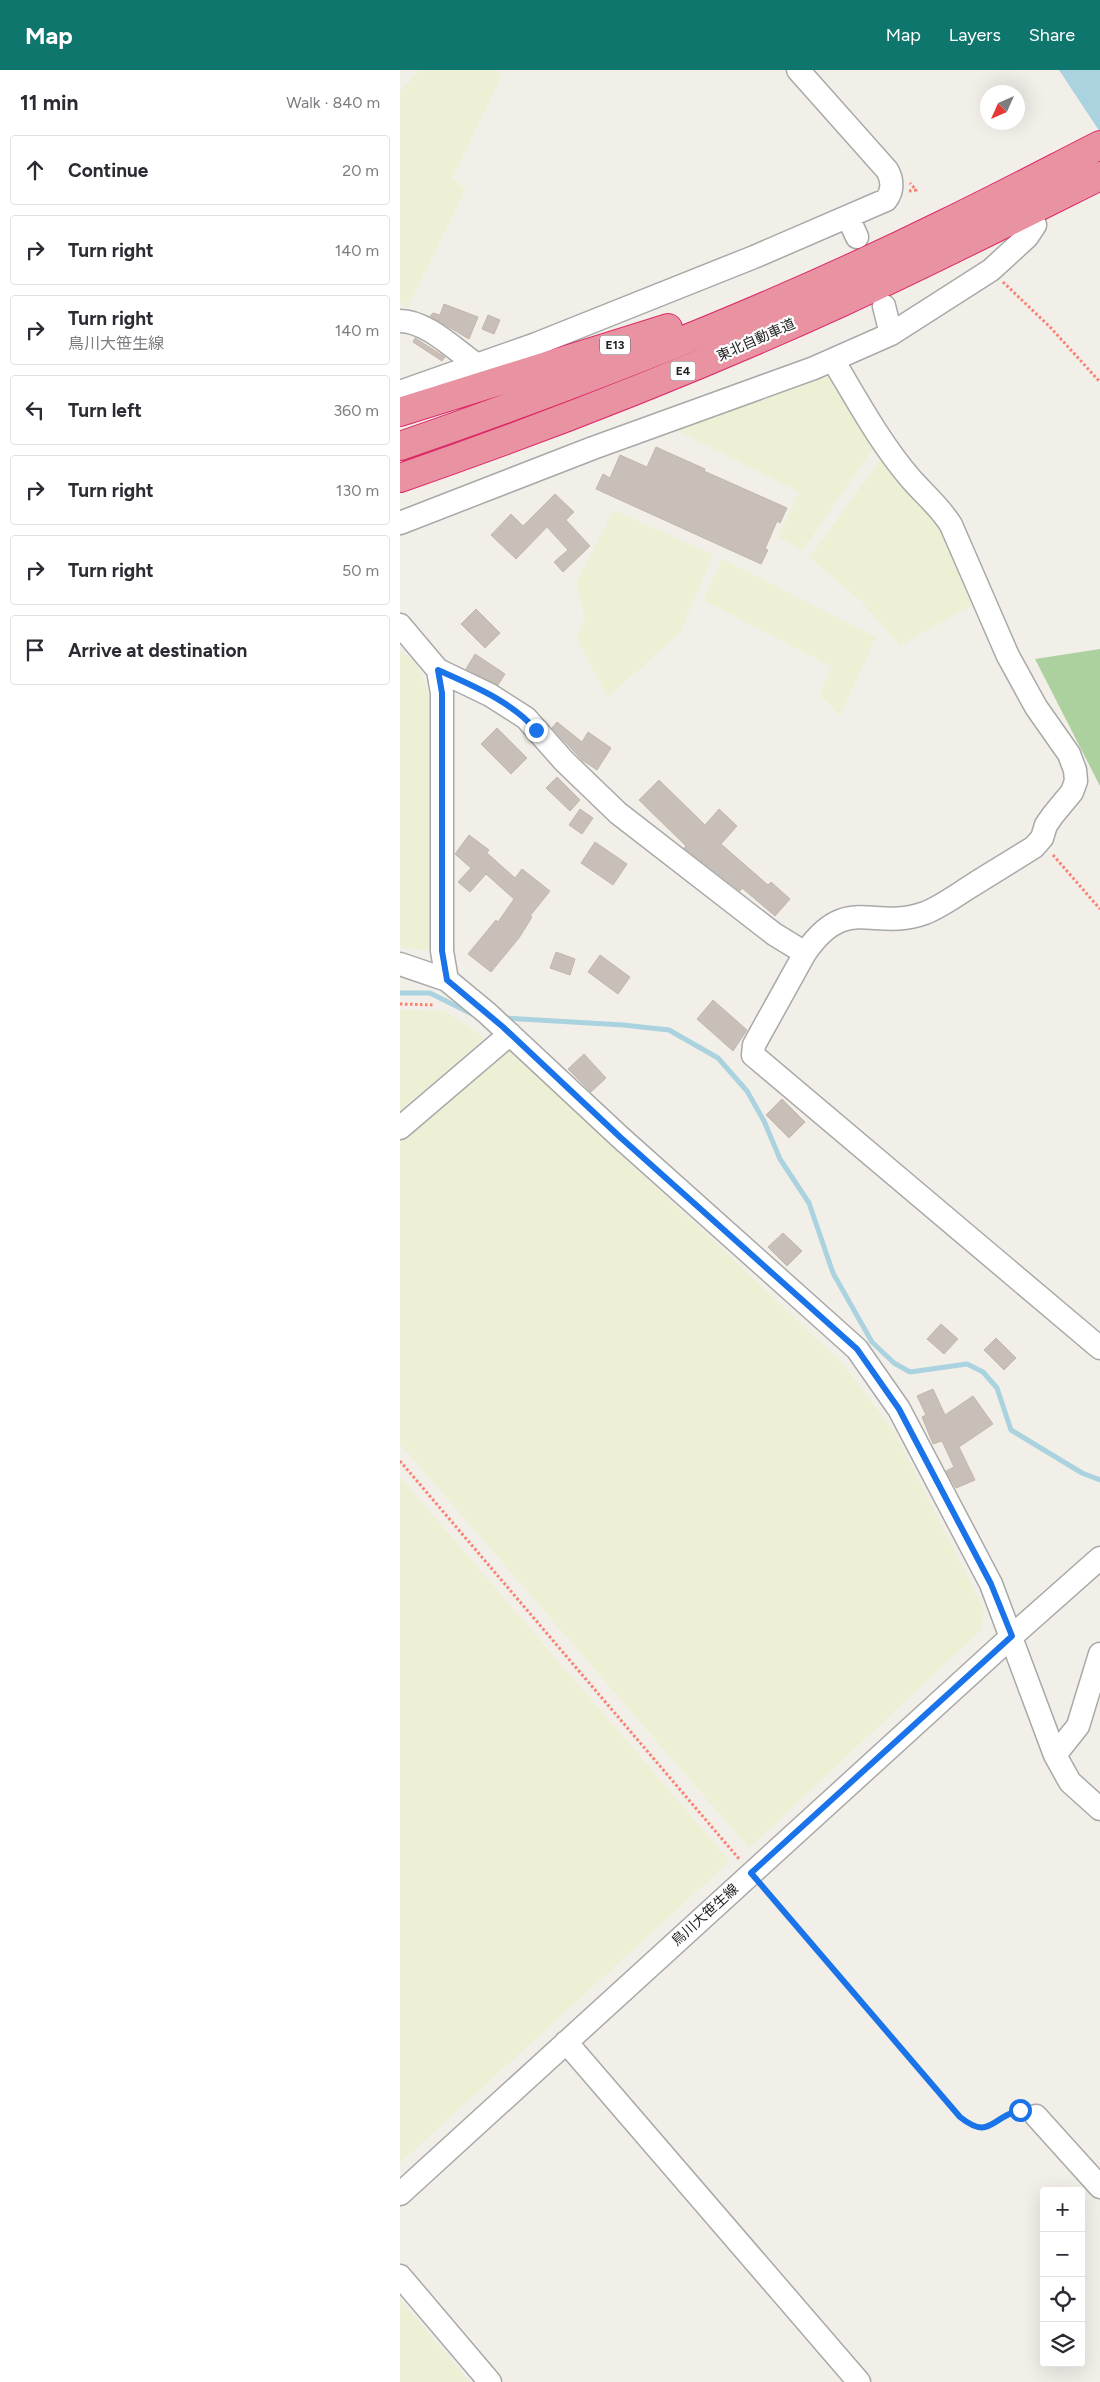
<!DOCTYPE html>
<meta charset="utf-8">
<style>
:root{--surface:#fff;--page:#f2f2f3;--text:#2b2b33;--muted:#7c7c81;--line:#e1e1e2;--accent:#0f766e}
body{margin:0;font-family:Figtree,"Noto Sans JP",sans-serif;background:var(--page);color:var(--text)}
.controls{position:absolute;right:15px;bottom:15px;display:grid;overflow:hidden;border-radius:5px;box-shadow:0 5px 20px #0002}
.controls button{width:45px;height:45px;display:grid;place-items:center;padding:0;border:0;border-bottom:1px solid var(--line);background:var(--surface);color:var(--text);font:25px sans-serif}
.compass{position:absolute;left:580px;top:15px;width:45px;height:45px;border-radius:50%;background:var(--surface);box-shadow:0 5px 20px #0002;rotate:225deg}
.stop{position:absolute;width:15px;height:15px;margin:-11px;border:4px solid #1a73e8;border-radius:50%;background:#fff}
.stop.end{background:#1a73e8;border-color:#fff;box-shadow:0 1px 5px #0008}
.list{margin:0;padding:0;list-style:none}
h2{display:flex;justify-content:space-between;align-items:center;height:65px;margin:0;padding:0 20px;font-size:21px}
h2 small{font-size:16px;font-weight:400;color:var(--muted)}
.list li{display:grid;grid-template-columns:32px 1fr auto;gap:15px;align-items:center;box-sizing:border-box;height:70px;margin:0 10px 10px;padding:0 10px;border:1px solid var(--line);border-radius:5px}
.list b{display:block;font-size:19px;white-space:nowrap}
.list p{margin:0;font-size:16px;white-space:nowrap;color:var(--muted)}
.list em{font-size:16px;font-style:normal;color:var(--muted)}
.icon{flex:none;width:28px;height:28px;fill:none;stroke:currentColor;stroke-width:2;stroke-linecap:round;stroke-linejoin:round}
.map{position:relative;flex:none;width:700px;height:2312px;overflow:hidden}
header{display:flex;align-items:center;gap:30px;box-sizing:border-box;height:70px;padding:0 25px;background:var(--accent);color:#fff}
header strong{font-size:24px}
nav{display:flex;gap:28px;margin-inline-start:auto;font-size:18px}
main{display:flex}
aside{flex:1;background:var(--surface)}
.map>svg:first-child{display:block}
.farmland{fill:#eef0d5}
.forest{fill:#add19e}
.water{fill:#aad3df}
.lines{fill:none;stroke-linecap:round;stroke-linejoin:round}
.stream{stroke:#aad3df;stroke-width:5}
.building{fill:#c7bfb8;stroke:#c4b6ab}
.minor-casing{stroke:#a9a9a9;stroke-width:25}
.highway-casing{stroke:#dc2a67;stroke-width:30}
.path{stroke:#fa8072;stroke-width:3;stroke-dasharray:2.5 2.5;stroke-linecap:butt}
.minor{stroke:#fff;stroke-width:22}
.highway{stroke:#e892a2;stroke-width:28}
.route{stroke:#1a73e8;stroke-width:6}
.labels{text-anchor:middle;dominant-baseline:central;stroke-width:4.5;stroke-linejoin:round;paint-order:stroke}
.shield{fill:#fff;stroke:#646464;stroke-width:1}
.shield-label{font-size:12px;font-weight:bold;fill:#222}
.street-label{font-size:14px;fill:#222;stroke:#fff}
</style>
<header>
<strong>Map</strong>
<nav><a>Map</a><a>Layers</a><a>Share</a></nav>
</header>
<main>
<aside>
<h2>11 min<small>Walk · 840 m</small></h2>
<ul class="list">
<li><svg class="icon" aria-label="ahead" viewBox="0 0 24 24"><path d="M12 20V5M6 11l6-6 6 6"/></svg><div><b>Continue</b></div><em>20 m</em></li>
<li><svg class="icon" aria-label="right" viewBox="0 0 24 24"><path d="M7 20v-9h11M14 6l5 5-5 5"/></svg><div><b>Turn right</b></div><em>140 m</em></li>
<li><svg class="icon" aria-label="right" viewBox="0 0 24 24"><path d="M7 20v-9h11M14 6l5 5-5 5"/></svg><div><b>Turn right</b><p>鳥川大笹生線</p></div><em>140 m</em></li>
<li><svg class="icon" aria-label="left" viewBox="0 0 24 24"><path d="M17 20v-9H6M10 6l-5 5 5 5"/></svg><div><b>Turn left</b></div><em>360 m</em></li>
<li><svg class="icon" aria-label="right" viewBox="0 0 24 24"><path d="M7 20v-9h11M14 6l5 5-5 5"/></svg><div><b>Turn right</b></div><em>130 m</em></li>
<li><svg class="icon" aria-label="right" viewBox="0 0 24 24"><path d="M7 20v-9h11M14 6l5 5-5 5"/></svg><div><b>Turn right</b></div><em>50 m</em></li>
<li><svg class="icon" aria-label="arrive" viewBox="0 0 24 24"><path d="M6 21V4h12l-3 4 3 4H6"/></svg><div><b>Arrive at destination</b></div></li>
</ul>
</aside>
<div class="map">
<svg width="700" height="2312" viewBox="0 0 700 2312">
<rect width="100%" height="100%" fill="#f2efe9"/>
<!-- farmland -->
<path class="farmland" d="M19 0H96L102 5 52 109 66 119 7 238 0 232V22Z
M434 298 479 370 402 481 378 466 399 422 275 359Z
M483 386 542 459 580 530 500 576 463 533 409 488Z
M214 440 313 485 280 563 208 627 176 568 185 550 176 513Z
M322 489 476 567 440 646 420 625 432 597 303 530Z
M0 581 16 592 30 626 31 881 0 877Z
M0 940 45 941 85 968 0 1041Z
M109 981 316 1173 442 1293 495 1363 584 1539 582 1559 349 1778 0 1374V1073Z
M0 1407 330 1791 0 2093Z
M0 2229 70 2312H0Z"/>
<!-- forest -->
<path class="forest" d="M700 579V716L635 589Z"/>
<!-- water -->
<path class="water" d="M659 0H700V62Z"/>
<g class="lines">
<!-- stream -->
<path class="stream" d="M0 923H30L76 946
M104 948 223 955 269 960 318 988 347 1021 364 1051 380 1089 409 1133 433 1203 472 1272 494 1293 510 1302 567 1294 583 1302 597 1318 611 1360 682 1403 700 1410"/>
</g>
<!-- building -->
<path class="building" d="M44 234 78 247 69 269 30 246 33 243 40 245Z
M88 245 100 250 94 264 82 259Z
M15 268 45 287 42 291 13 272Z
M256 377 305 399 304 401 387 438 380 453 377 451 365 479 368 480 361 494 196 419 203 404 210 408 220 385 247 397Z
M155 424 174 442 166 450 190 476 163 502 154 492 168 480 147 457 116 489 91 465 111 444 123 456Z
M76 539 100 563 85 578 61 554Z
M75 584 105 604 98 615 66 599Z
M157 652 182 672 188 662 211 678 197 700 182 690 152 658Z
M97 658 127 688 111 704 81 674Z
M157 707 180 730 170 741 146 718Z
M259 710 305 755 319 739 337 756 321 774 368 815 371 812 390 829 375 846 342 818 340 821 284 778 286 776 239 730Z
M180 739 193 748 182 764 169 755Z
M69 765 89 780 87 783 115 808 122 799 150 821 130 846 132 847 119 868 91 902 68 884 96 850 98 852 114 829 86 804 70 822 58 812 71 798 55 784Z
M195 772 227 794 213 815 181 793Z
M156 882 175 889 170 905 150 898Z
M200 885 230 907 218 924 188 902Z
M313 930 347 960 333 981 297 949Z
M184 984 206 1008 191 1022 168 999Z
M382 1029 405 1052 389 1068 366 1045Z
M383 1163 402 1181 387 1196 368 1177Z
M541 1254 558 1269 544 1284 527 1269Z
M596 1268 616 1288 604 1300 584 1280Z
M533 1319 545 1345 573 1326 593 1354 559 1377 575 1410 556 1418 546 1401 554 1397 542 1371 533 1374 522 1347 526 1345 517 1326Z"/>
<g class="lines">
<!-- minor casing -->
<g class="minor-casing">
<path id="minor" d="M448 147 457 167
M484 236 491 264
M0 251C27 251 55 280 77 295
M433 290C457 330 480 373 511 409 525 425 540 437 551 455L608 586 636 637 669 684 675 700 676 711 672 722 653 745 646 755 642 768 634 777C612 791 590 804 568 818 554 827 540 837 525 843 473 862 447 822 405 883L354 975 353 985 700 1278
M0 322 136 274 354 187 486 130C493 121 493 110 487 100L398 0
M0 453 193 378 414 298 491 264 591 200 627 167 635 155
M0 555 38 600 42 623V881L47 910
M38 600 90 625 126 648 164 691 218 743 374 864 405 883
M0 894 47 910 87 943 220 1067 457 1279 499 1339 591 1514 655 1685 670 1712 700 1739
M0 1058 110 964
M655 1685 678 1656 700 1584
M166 1972 459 2312
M636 2046 700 2117
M0 2124 612 1566 700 1488
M0 2206 90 2312"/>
</g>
<!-- highway casing -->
<g class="highway-casing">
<path id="highway" d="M0 342 268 258
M0 376C186 312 370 240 546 153 598 128 649 101 700 75
M0 408C150 356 298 298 442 232 529 192 614 149 700 106"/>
</g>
<!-- path -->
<path class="path" d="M509 121 516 120 510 113
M603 212 650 257 700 312
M653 785 700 839
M0 934 35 935
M0 1391 340 1790
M364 1817 560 2047C590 2071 589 2048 618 2040"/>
<!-- minor -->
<use href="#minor" class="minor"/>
<!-- highway -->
<use href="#highway" class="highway"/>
</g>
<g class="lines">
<!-- route -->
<path class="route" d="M136 660C111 631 73 616 38 600L42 623V881L47 910 103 957 220 1067 457 1279 499 1339 591 1514 612 1566 351 1803 560 2047C590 2071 591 2047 620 2040"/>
</g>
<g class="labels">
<!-- shield labels -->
<g class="shield">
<rect x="200" y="265.5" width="30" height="19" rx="4"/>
<rect x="270.5" y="291.5" width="25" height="19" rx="4"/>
</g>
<g class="shield-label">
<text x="215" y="275">E13</text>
<text x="283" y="301">E4</text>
</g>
<!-- street labels -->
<g class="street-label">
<text transform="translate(356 270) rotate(-24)">東北自動車道</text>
<text transform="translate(305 1845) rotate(-42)">鳥川大笹生線</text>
</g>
</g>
</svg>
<div class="controls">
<button>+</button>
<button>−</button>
<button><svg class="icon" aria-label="locate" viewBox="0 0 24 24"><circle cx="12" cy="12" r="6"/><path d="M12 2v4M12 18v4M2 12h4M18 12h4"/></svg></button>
<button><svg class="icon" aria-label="layers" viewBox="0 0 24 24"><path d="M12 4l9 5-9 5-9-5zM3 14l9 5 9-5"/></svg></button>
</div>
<svg class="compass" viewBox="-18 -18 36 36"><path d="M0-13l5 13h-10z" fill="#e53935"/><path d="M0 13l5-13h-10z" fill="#7c7c81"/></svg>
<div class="stop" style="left:620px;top:2040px"></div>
<div class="stop end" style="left:136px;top:660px"></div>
</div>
</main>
